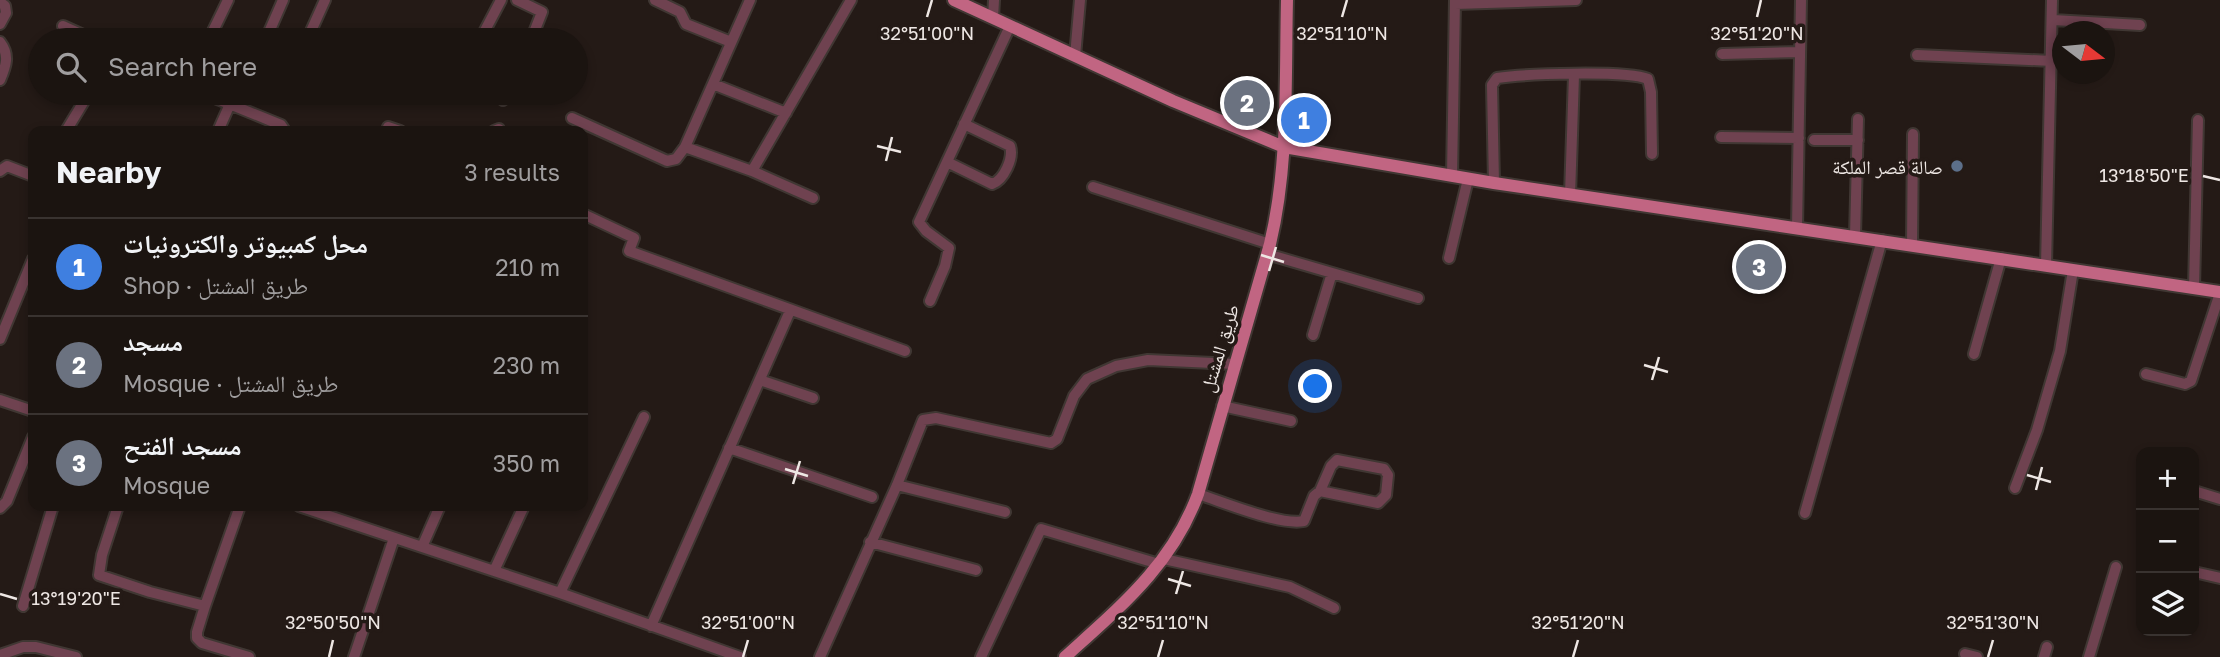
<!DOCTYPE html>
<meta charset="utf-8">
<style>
:root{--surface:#1b1410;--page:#241d19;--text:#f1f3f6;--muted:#a09e9f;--line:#393330;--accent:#0b8043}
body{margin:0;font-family:"Golos Text","Noto Naskh Arabic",sans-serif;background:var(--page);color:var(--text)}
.controls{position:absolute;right:21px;bottom:21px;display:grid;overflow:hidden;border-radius:14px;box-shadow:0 4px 10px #0003}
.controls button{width:63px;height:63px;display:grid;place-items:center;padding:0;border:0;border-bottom:2px solid var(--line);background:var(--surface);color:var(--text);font:35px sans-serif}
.compass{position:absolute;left:2052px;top:21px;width:63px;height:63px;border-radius:50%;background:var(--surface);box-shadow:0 4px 10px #0003;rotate:106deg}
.you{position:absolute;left:1316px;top:387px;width:24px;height:24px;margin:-18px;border:5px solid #fff;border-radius:50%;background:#1a73e8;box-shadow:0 0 0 10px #1a73e833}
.badge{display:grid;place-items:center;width:46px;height:46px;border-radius:50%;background:var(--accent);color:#fff;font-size:23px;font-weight:700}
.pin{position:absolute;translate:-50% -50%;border:4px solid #fff;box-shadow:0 2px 7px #0006}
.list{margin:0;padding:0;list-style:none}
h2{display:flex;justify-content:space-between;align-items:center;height:91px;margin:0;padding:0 28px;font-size:30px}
h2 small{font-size:23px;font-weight:400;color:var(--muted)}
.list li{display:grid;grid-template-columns:46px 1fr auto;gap:21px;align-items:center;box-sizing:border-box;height:98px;padding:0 28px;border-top:2px solid var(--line)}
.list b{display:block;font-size:26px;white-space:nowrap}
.list p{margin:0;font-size:23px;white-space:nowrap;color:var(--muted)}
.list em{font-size:23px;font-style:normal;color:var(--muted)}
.icon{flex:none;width:38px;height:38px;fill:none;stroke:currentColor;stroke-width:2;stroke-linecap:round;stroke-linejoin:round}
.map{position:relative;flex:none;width:2220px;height:657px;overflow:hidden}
.search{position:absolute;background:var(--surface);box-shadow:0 4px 10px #0003;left:28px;top:28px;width:560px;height:77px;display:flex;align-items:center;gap:18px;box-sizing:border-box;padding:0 24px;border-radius:38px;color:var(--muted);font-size:26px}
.panel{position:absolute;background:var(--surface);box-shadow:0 4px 10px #0003;left:28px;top:126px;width:560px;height:385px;border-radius:14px}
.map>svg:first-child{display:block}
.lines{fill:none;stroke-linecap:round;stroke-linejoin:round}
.minor-casing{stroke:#403733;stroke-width:14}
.major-casing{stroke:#403733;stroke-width:16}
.minor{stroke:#6f4250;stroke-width:10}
.major{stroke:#c16582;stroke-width:12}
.ticks{fill:none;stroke:#eee7e4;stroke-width:2.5}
.service-dot{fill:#5c6f8a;stroke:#241a16;stroke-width:2.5}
.labels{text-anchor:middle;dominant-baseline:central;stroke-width:7;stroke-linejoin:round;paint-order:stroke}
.poi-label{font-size:19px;fill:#eee7e4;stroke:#241a16;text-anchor:end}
.street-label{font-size:19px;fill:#eee7e4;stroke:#241a16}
.ticks-label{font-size:18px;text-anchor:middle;fill:#eee7e4;stroke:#241a16;stroke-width:7;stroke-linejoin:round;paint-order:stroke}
</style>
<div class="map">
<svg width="2220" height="657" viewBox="0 0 2220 657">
<rect width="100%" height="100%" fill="#241a16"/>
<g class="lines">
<!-- minor casing -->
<g class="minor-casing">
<path id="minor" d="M517 0 542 12 531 40
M655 0 680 12 686 24 731 42
M0 2 5 6 6 13 0 24
M1455 4 1576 0
M993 18 994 0
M2053 20 2140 25
M63 26 94 40
M213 31 228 0
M266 39 283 0
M307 40 325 0
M480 40 501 0
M0 42C10 55 6 66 0 80
M1722 54 1800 52
M1917 55 2052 61
M1075 56 1080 0
M713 84 786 113
M210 96 281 125 285 131
M503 100 506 93
M572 118 667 161 676 159 685 147 752 171
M388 127 400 131
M66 131 89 93
M218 131 230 104
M494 131 499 129
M1721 137 1799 138
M1814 140H1858
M685 147 750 0
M947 162 992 184C1004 180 1014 158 1010 146L964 124
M0 171 7 166 33 176
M1452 176 1455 0
M1494 183 1492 85 1497 78C1523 74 1626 70 1648 79L1651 92 1652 154
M1093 187 1270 244
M1570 195 1574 75
M813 198 752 171 851 0
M583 214 634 238 629 251 905 351
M1797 228 1801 0
M1855 236 1858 119
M1912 245 1913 134
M1267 254 1418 298
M1449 258 1468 179
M2046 266 2052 0
M2194 288 2198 120
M930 301 945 266 949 248 926 231 919 222 1010 26
M1313 335 1332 273
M0 339 33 259
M1974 354 2001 258
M2146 374 2185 384 2191 381 2220 293
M760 380 813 398
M0 400 33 411
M1222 406 1291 421
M729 448 872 497
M897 485 1005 512
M2015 488 2037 430 2060 351 2073 270
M2194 491 2220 499
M1198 494C1223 502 1280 526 1304 521L1314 496 1320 491 1331 466 1337 460 1384 469 1388 475 1386 495 1378 503 1320 491
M118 506 102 555 99 575 150 592 205 606
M240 506 205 606 197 632V638L202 643 249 657
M299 506 560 593 740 657
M0 508 7 501 33 437
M1805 513 1882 240
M870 542 976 570
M422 547 440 506
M1164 559 1290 587 1334 608
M494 571 524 506
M2194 572 2220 578
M560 593 644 417
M23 606 53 506
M651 626 790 311
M1965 654 1977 657
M0 655 23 647H36L76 657
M354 657 394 538
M820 657 897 485 923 420 936 418 1051 443 1057 439 1074 396 1087 379 1116 366 1148 360 1235 364
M981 657 1041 529 1159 564
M2044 657 2047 647
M2089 657 2116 567"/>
</g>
<!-- major casing -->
<g class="major-casing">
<path id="major" d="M954 0 1173 101 1284 147 1494 183 2220 292
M1065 657C1120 607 1172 565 1198 494L1270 244C1289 165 1285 81 1287 0"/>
</g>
<!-- minor -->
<use href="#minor" class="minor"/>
<!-- major -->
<use href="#major" class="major"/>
</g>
<!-- ticks -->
<path class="ticks" d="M927 17 932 0M1342 17 1347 0M1757 17 1761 0M877 146 901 152M886 161 892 137M2203 176 2220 180M1261 255 1284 262M1269 271 1276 247M1644 365 1668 372M1652 380 1659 357M785 469 808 476M2027 475 2051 482M793 484 800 461M2036 490 2042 467M1168 579 1191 586M0 594 17 599M1176 594 1183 571M329 657 333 640M743 657 748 640M1158 657 1163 640M1573 657 1578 640M1988 657 1993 640"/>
<!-- markers -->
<circle class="service-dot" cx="1957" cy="166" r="7"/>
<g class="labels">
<!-- poi labels -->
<g class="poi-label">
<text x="1943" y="166">صالة قصر الملكة</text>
</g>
<!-- street labels -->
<g class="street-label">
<text transform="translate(1219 348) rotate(-73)">طريق المشتل</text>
</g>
</g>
<g class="ticks-label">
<text x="927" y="40">32°51'00"N</text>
<text x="1342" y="40">32°51'10"N</text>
<text x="1757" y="40">32°51'20"N</text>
<text x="2144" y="182">13°18'50"E</text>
<text x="76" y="605">13°19'20"E</text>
<text x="333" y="629">32°50'50"N</text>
<text x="748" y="629">32°51'00"N</text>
<text x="1163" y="629">32°51'10"N</text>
<text x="1578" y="629">32°51'20"N</text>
<text x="1993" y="629">32°51'30"N</text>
</g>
</svg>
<div class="controls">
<button>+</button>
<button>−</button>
<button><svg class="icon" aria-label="layers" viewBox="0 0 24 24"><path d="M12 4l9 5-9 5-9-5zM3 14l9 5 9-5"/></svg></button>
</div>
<svg class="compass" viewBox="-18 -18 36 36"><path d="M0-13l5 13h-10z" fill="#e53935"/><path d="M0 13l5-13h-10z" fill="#a09e9f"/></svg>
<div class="you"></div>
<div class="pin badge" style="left:1304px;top:120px;background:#3f7fe0">1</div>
<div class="pin badge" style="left:1247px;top:103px;background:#6b7280">2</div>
<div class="pin badge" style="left:1759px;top:267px;background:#6b7280">3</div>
<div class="search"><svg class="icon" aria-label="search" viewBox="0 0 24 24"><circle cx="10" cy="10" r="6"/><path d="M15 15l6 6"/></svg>Search here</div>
<section class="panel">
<h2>Nearby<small>3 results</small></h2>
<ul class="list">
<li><span class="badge" style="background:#3f7fe0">1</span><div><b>محل كمبيوتر والكترونيات</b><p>Shop · طريق المشتل</p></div><em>210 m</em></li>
<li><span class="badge" style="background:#6b7280">2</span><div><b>مسجد</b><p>Mosque · طريق المشتل</p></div><em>230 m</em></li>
<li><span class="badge" style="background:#6b7280">3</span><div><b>مسجد الفتح</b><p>Mosque</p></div><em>350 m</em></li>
</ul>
</section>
</div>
